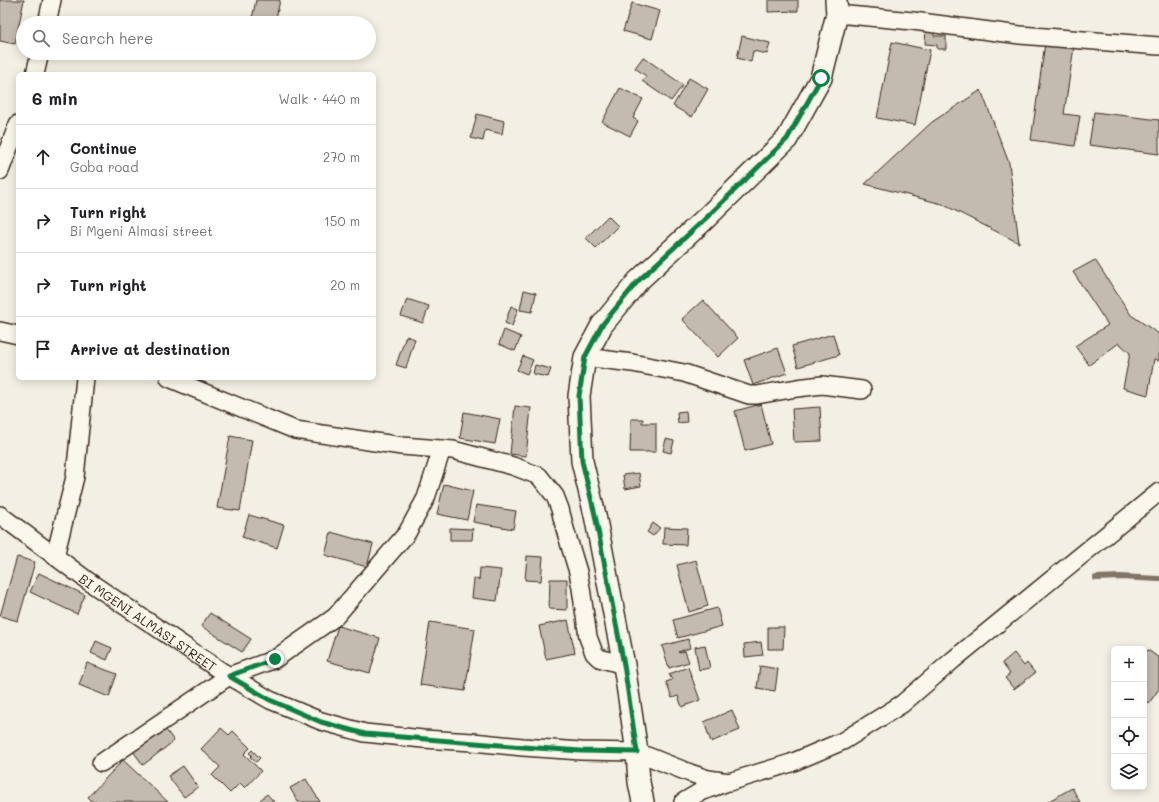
<!DOCTYPE html>
<meta charset="utf-8">
<style>
:root{--surface:#fff;--page:#f6f6f6;--text:#202124;--muted:#757577;--line:#e0e0e0}
body{margin:0;font-family:Mali,sans-serif;background:var(--page);color:var(--text)}
.controls{position:absolute;right:12px;bottom:12px;display:grid;overflow:hidden;border-radius:6px;box-shadow:0 2px 10px #0003}
.controls button{width:36px;height:36px;display:grid;place-items:center;padding:0;border:0;border-bottom:1px solid var(--line);background:var(--surface);color:var(--text);font:20px sans-serif}
.stop{position:absolute;width:12px;height:12px;margin:-9px;border:3px solid #0b8043;border-radius:50%;background:#fff}
.stop.end{background:#0b8043;border-color:#fff;box-shadow:0 1px 4px #0008}
.list{margin:0;padding:0;list-style:none}
h2{display:flex;justify-content:space-between;align-items:center;height:52px;margin:0;padding:0 16px;font-size:17px}
h2 small{font-size:13px;font-weight:400;color:var(--muted)}
.list li{display:grid;grid-template-columns:26px 1fr auto;gap:12px;align-items:center;box-sizing:border-box;height:64px;padding:0 16px;border-top:1px solid var(--line)}
.list b{display:block;font-size:15px;white-space:nowrap}
.list p{margin:0;font-size:13px;white-space:nowrap;color:var(--muted)}
.list em{font-size:13px;font-style:normal;color:var(--muted)}
.icon{flex:none;width:22px;height:22px;fill:none;stroke:currentColor;stroke-width:2;stroke-linecap:round;stroke-linejoin:round}
.map{position:relative;flex:none;width:1159px;height:802px;overflow:hidden}
.search{position:absolute;background:var(--surface);box-shadow:0 2px 10px #0003;left:16px;top:16px;width:360px;height:44px;display:flex;align-items:center;gap:10px;box-sizing:border-box;padding:0 14px;border-radius:22px;color:var(--muted);font-size:15px}
.panel{position:absolute;background:var(--surface);box-shadow:0 2px 10px #0003;left:16px;top:72px;width:360px;height:308px;border-radius:6px}
.map>svg:first-child{display:block}
.lines{fill:none;stroke-linecap:round;stroke-linejoin:round}
.stream{stroke:#817468;stroke-width:6}
.building{fill:#c3bbb0;stroke:#3b2a1e}
.minor-casing{stroke:#3b2a1e;stroke-width:20}
.tertiary-casing{stroke:#3b2a1e;stroke-width:24}
.minor{stroke:#fbf7ec;stroke-width:17}
.tertiary{stroke:#fbf7ec;stroke-width:21}
.route{stroke:#0b8043;stroke-width:5}
.labels{text-anchor:middle;dominant-baseline:central;stroke-width:3.5;stroke-linejoin:round;paint-order:stroke}
.street-label{font-size:13px;fill:#3b2a1e;stroke:#fbf7ec}
</style>
<div class="map">
<svg width="1159" height="802" viewBox="0 0 1159 802">
<rect width="100%" height="100%" fill="#f3efe4"/>
<filter id="ink" filterUnits="userSpaceOnUse"><feTurbulence type="fractalNoise" baseFrequency=".025" numOctaves="2"/><feDisplacementMap in="SourceGraphic" scale="8" xChannelSelector="R" yChannelSelector="G"/><feConvolveMatrix kernelMatrix="1 2 1 2 8 2 1 2 1" color-interpolation-filters="sRGB"/></filter>
<g filter="url(#ink)">
<g class="lines">
<!-- stream -->
<path class="stream" d="M1096 578 1120 577 1159 579"/>
</g>
<!-- building -->
<path class="building" d="M0 0H24L15 44 0 41Z
M256 0H280L275 23H251Z
M768 0H798V11L768 12Z
M632 3 660 11 652 39 623 31Z
M926 27H934V36H946V49H937V45L925 44Z
M742 36 770 43 767 54 753 51 751 62 737 58Z
M892 42 930 50 915 125 877 118Z
M1045 43 1074 47 1064 114 1080 116 1075 146 1031 140Z
M643 57 683 85 671 101 642 81 646 76 635 68Z
M689 78 708 89 692 117 673 106Z
M620 88 643 99 633 118 638 121 630 136 602 122Z
M981 90 1009 163 1019 243 942 204 865 184 932 122Z
M1094 112 1159 120V154L1089 145Z
M477 114 504 121 502 134 485 130 483 141 471 138Z
M608 216 618 226 596 248 586 238Z
M1095 260 1131 315 1159 334V361L1154 359 1148 395 1123 388 1130 353 1119 343 1089 365 1075 346 1108 325 1073 272Z
M524 290 536 293 532 312 520 310Z
M407 299 429 306 423 323 401 316Z
M703 300 738 338 718 357 682 319Z
M511 306 518 309 512 326 505 323Z
M504 330 521 337 515 351 499 344Z
M833 334 839 355 798 367 792 346Z
M406 336 415 339 406 368 396 365Z
M778 348 787 373 753 385 744 360Z
M523 356 533 360 527 374 517 370Z
M535 365 551 369 548 377 533 374Z
M761 404 771 444 745 451 735 411Z
M515 406 531 408 526 456 510 454Z
M820 407 822 441 794 442 792 409Z
M686 411 687 422 678 423 677 412Z
M464 412 500 419 495 444 460 438Z
M631 419H643L642 423H656V452H630Z
M230 436 252 440 240 511 217 508Z
M666 439 674 441 671 453 663 451Z
M639 473 641 486 625 489 623 475Z
M444 484 473 491 467 520 437 514Z
M476 505 516 511 513 529 473 522Z
M249 515 284 525 277 548 242 537Z
M653 523 660 528 653 536 647 532Z
M664 527 687 528 686 545 663 544Z
M450 528 473 529 472 540H450Z
M331 532 373 544 367 567 325 555Z
M527 556 543 557 541 581 525 580Z
M17 557 35 562 18 621 0 616Z
M696 560 708 606 689 612 677 565Z
M480 568 501 570 497 601 472 598 474 579 479 580Z
M39 573 85 595 77 614 30 592Z
M550 579H567V610L549 609Z
M717 608 722 626 678 638 673 620Z
M210 613 251 639 242 652 201 626Z
M568 620 575 653 546 659 539 626Z
M430 622 475 629 465 691 420 685Z
M338 626 380 638 370 673 327 661Z
M768 627H784L783 649H768Z
M688 639 690 648 678 652 679 653 685 651 689 662 669 668 662 646Z
M96 641 112 648 107 660 91 653Z
M761 642 763 655 745 657 744 644Z
M705 645 710 668 699 670 695 647Z
M1148 650 1159 658V689L1149 703 1144 700V654Z
M1014 653 1024 666 1027 663 1035 673 1014 689 1005 678 1010 674 1002 663Z
M87 663 117 674 109 697 79 685Z
M760 666 778 669 775 691 757 688Z
M688 667 700 700 682 707 678 696 672 698 666 682 672 680 669 674Z
M732 710 740 730 711 742 704 722Z
M164 727 174 741 143 765 133 751Z
M221 728 229 735 233 731 250 748 244 754 261 771 245 788 240 783 230 793 212 775 220 767 201 749Z
M252 750 260 758 256 762 250 757 252 755 249 753Z
M123 760 168 802H93L88 797Z
M183 766 198 787 184 797 168 776Z
M306 779 320 802H298L290 788Z
M1072 788 1080 802H1047Z
M267 794 274 802H259V801Z"/>
<g class="lines">
<!-- minor casing -->
<g class="minor-casing">
<g id="minor">
<path d="M837 14 913 21 1020 35 1159 46"/>
<path d="M47 23 52 0"/>
<path d="M35 74 40 53"/>
<path d="M0 171 18 124"/>
<path d="M0 331 18 335"/>
<path d="M585 357 632 363 684 373 749 395H757L797 388 822 385 862 390"/>
<path d="M169 378 295 430 402 446 453 450 513 466 539 476 555 496 560 509 565 529 578 572 581 588 588 637 594 653 599 658 624 665"/>
<path id="s1" d="M0 515 88 581 221 671 270 700 321 721 365 733 423 739 473 742 523 747 581 751 637 752 690 773 708 779 729 782 791 763 843 741 902 704 953 660 1159 492"/>
<path d="M55 556 75 477 85 378"/>
<path d="M101 763 229 676 275 659 335 617 407 533 426 498 442 449"/>
<path d="M683 802 700 792 725 783"/>
</g>
</g>
<!-- tertiary casing -->
<g class="tertiary-casing">
<path id="tertiary" d="M643 802 639 782 637 752 624 665 595 515 582 461 579 396 585 357 602 325 638 281 705 219 787 139 821 78 837 14 836 0"/>
</g>
<!-- minor -->
<use href="#minor" class="minor"/>
<!-- tertiary -->
<use href="#tertiary" class="tertiary"/>
</g>
</g>
<g class="lines" filter="url(#ink)">
<!-- route -->
<path class="route" d="M275 659 229 676 270 700 321 722 365 734 523 747 581 751 637 752 624 665 595 515 582 461 579 396 585 357 602 325 638 281 705 219 787 139 821 78"/>
</g>
<g class="labels">
<!-- street labels -->
<g class="street-label">
<text stroke="none"><textPath href="#s1" startOffset="183">BI MGENI ALMASI STREET</textPath></text>
</g>
</g>
</svg>
<div class="controls">
<button>+</button>
<button>−</button>
<button><svg class="icon" aria-label="locate" viewBox="0 0 24 24"><circle cx="12" cy="12" r="6"/><path d="M12 2v4M12 18v4M2 12h4M18 12h4"/></svg></button>
<button><svg class="icon" aria-label="layers" viewBox="0 0 24 24"><path d="M12 4l9 5-9 5-9-5zM3 14l9 5 9-5"/></svg></button>
</div>
<div class="stop" style="left:821px;top:78px"></div>
<div class="stop end" style="left:275px;top:659px"></div>
<div class="search"><svg class="icon" aria-label="search" viewBox="0 0 24 24"><circle cx="10" cy="10" r="6"/><path d="M15 15l6 6"/></svg>Search here</div>
<section class="panel">
<h2>6 min<small>Walk · 440 m</small></h2>
<ul class="list">
<li><svg class="icon" aria-label="ahead" viewBox="0 0 24 24"><path d="M12 20V5M6 11l6-6 6 6"/></svg><div><b>Continue</b><p>Goba road</p></div><em>270 m</em></li>
<li><svg class="icon" aria-label="right" viewBox="0 0 24 24"><path d="M7 20v-9h11M14 6l5 5-5 5"/></svg><div><b>Turn right</b><p>Bi Mgeni Almasi street</p></div><em>150 m</em></li>
<li><svg class="icon" aria-label="right" viewBox="0 0 24 24"><path d="M7 20v-9h11M14 6l5 5-5 5"/></svg><div><b>Turn right</b></div><em>20 m</em></li>
<li><svg class="icon" aria-label="arrive" viewBox="0 0 24 24"><path d="M6 21V4h12l-3 4 3 4H6"/></svg><div><b>Arrive at destination</b></div></li>
</ul>
</section>
</div>
